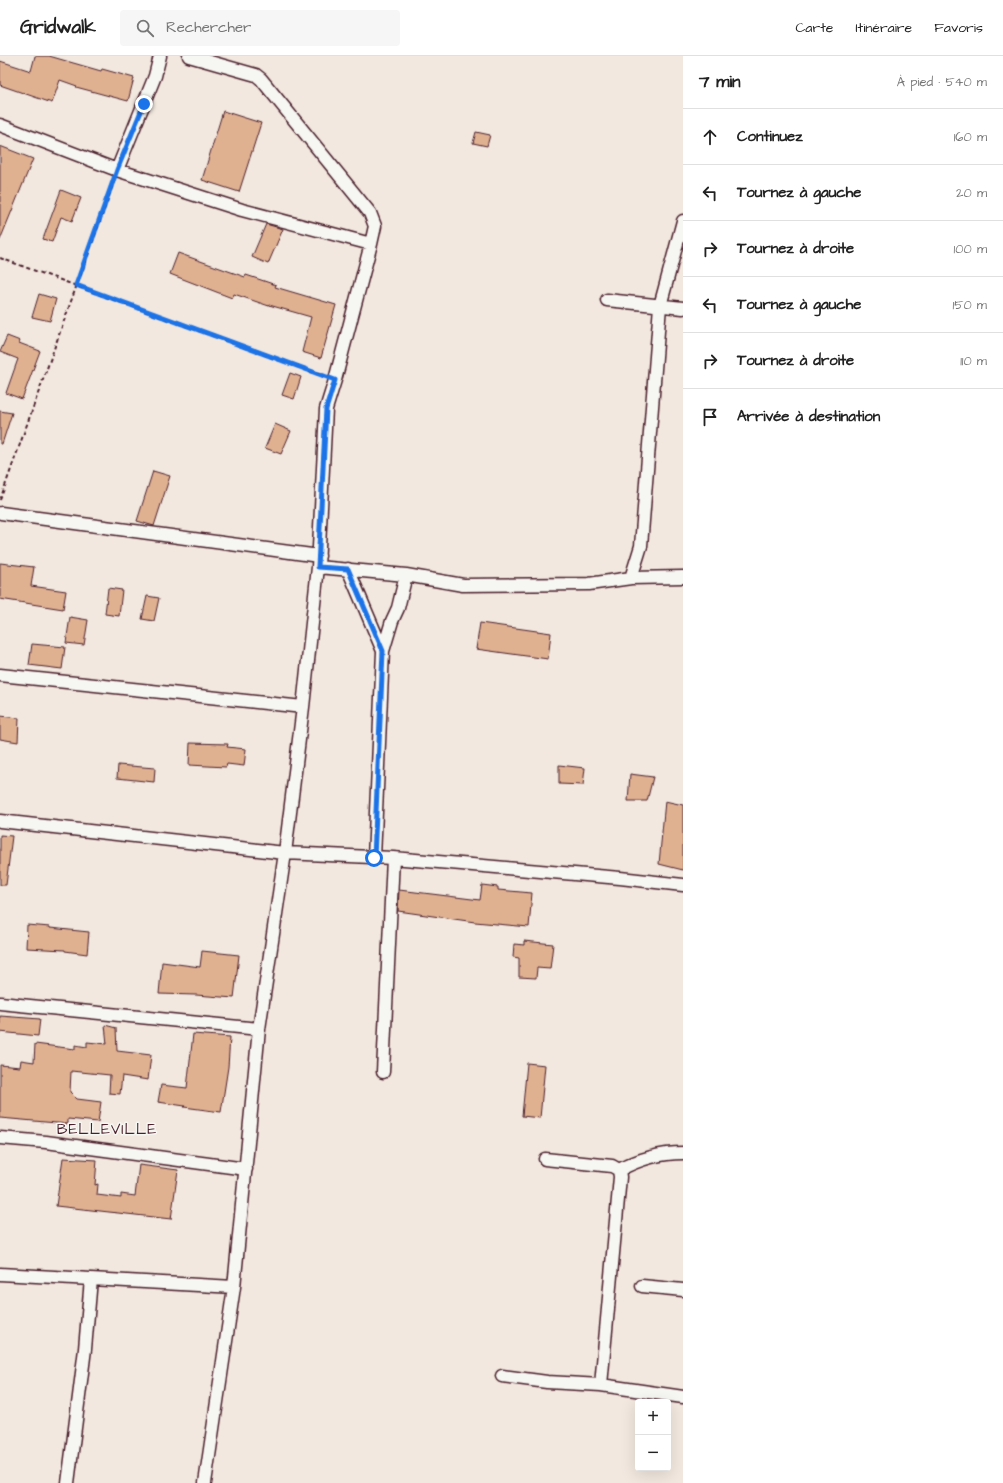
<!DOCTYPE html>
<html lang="fr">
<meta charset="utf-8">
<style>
:root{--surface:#fff;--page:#f6f6f6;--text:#222;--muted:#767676;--line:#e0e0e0}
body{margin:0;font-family:"Architects Daughter",sans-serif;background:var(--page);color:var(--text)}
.controls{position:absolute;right:12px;bottom:12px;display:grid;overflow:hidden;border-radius:4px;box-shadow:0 4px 16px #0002}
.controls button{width:36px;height:36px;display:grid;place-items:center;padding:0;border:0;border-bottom:1px solid var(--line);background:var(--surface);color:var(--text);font:20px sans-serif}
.stop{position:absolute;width:12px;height:12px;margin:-9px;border:3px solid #1a73e8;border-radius:50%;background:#fff}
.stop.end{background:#1a73e8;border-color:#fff;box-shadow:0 1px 4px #0008}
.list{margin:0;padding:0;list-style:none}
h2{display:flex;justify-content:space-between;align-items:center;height:52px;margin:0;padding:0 16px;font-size:17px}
h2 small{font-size:13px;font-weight:400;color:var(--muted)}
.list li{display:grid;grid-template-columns:26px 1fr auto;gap:12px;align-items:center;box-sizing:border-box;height:56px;padding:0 16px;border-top:1px solid var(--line)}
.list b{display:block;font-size:15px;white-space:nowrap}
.list em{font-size:13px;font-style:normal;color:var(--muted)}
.icon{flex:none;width:22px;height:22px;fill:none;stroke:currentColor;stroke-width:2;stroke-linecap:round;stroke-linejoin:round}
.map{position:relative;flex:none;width:683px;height:1427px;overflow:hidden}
header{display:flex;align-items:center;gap:24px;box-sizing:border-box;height:56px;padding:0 20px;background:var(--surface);border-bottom:1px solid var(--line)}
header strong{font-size:19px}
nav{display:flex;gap:22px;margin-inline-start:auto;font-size:14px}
.search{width:280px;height:36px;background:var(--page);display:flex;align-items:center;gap:10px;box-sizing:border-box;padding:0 14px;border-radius:4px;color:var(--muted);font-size:15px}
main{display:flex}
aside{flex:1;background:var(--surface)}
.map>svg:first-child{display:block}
.building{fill:#e0b191;stroke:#4a1f2b}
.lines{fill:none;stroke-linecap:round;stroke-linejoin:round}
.minor-casing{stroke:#4a1f2b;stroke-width:15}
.path{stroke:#4a1f2b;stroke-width:2;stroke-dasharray:4 3;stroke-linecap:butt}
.minor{stroke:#f6f6f2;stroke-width:12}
.route{stroke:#1a73e8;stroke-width:5}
.labels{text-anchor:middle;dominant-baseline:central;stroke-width:3;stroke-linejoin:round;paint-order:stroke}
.neighbourhood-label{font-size:15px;letter-spacing:1px;fill:#4a1f2b;stroke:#f6f6f2}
</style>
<header>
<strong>Gridwalk</strong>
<div class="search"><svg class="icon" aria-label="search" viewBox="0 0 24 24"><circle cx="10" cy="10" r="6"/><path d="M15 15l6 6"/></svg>Rechercher</div>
<nav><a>Carte</a><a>Itinéraire</a><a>Favoris</a></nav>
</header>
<main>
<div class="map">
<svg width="683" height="1427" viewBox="0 0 683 1427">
<rect width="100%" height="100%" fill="#f2e8df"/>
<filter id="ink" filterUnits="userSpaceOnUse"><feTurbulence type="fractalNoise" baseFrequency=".025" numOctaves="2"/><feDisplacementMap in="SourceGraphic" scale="8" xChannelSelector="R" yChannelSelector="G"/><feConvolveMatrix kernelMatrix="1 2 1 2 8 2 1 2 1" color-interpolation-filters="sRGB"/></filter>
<g filter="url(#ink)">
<!-- building -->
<path class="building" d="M35 0H49L101 15 102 13 134 22 128 45 76 31 77 30 60 24 52 47 0 29V5L31 15Z
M223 55 261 67 239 136 202 124Z
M476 76 490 79 487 90 473 87Z
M0 90 33 103 0 184Z
M61 134 81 142 72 165 61 161 52 186 43 183Z
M266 168 283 173 268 208 252 201Z
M178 197 245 221 246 219 276 229 275 231 336 249 321 302 302 296 311 261 269 249V250L234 238 232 242 170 218Z
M39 238 56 243 50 265 32 261Z
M7 280 20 285 19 287 40 295 22 343 6 337 18 303 0 296Z
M290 317 301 321 294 343 282 339Z
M0 355 12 357 2 388H0Z
M275 368 291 375 281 398 265 392Z
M153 415 170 420 154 470 137 465Z
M0 507 34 511 31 530 66 535 63 553 0 543Z
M108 532 122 534 119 560 105 558Z
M147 540 159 542 154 565 142 563Z
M70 561 88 564 84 589 66 587Z
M480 567 551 577 548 603 476 593Z
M32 588 65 591 62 613 29 609Z
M0 660 19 662 18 686 0 683Z
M190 687 228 688 227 691 246 693 244 710 227 708 226 711 189 709Z
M118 709 155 712 154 726 117 722Z
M559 709 585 712 583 729 559 728Z
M630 718 653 721 647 745H628Z
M665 745 683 749V814L659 808Z
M0 779 12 780 6 829H0Z
M482 829 498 831V834L532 837 529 871 475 866 398 855 399 834 480 844Z
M27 869 50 871V872L89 876 87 898 65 895V894L26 892Z
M524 885 553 888 550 913 537 912 536 922 519 921V902L513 901 514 888 524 889Z
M202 895 239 899 234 942 196 939 159 938 162 906 200 911Z
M0 960 40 963 38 980 0 976Z
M105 969 116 972 117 995 151 999 148 1024 122 1020 120 1038 109 1037 110 1019 71 1015 70 1036 77 1043 101 1046 98 1066 68 1063V1068L0 1062V1009L20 1011 21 1004 34 1006 35 988 75 993V989L87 991V986L107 988Z
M193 978 230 981 228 1011 221 1056 184 1051 185 1050 158 1046 161 1029 187 1032Z
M527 1007 545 1009 540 1062 522 1060Z
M63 1102 97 1104 95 1129 98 1128 97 1139 121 1142V1138L135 1140 139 1109 178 1114 171 1163 56 1150Z"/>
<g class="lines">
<!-- minor casing -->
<g class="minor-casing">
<path id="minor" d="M189 0 256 19 261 23 370 157 375 170 371 188 335 324 326 353 318 511 303 651 285 797 259 973 234 1231 205 1427
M0 69 117 114 242 154 371 188
M117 114 155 20 160 0
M607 244 683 252
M1 457 319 500
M318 511 406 519 463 529 589 528 631 522 683 521
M348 513 383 595 374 802
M631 522 641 490 660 250 683 165
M383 595 392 565 398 552 406 519
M0 619 303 651
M0 765 285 797 393 802 620 822 683 829
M0 947 259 973
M383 1016 393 802
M0 1082 46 1086 246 1113
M545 1103 612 1110 619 1114 620 1121 601 1329
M619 1114C639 1103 660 1097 683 1097
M0 1218 91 1223
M642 1230 683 1234
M502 1320 547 1326 601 1329 683 1341
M68 1427 85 1293 91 1223 234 1231"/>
</g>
<!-- path -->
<path class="path" d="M0 202 324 320
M0 444 114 125"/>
<!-- minor -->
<use href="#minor" class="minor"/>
</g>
</g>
<g class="lines" filter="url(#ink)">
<!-- route -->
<path class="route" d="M144 48 117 114 76 229 335 324 326 353 318 511 348 513 383 595 374 802"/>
</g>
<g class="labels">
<!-- neighbourhood labels -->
<g class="neighbourhood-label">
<text x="107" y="1073">BELLEVILLE</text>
</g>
</g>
</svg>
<div class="controls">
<button>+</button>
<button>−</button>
</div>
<div class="stop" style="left:374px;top:802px"></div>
<div class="stop end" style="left:144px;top:48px"></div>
</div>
<aside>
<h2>7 min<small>À pied · 540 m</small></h2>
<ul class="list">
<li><svg class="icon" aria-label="ahead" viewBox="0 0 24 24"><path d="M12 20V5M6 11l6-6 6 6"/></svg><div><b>Continuez</b></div><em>160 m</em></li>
<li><svg class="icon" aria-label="left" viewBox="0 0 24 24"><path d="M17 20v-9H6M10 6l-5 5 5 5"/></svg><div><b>Tournez à gauche</b></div><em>20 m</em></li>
<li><svg class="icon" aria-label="right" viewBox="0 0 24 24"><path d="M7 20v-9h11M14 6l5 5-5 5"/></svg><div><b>Tournez à droite</b></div><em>100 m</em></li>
<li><svg class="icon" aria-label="left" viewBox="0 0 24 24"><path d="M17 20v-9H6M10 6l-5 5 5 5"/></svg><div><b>Tournez à gauche</b></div><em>150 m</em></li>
<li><svg class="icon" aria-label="right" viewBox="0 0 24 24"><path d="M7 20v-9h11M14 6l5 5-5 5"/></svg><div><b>Tournez à droite</b></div><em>110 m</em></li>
<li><svg class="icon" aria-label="arrive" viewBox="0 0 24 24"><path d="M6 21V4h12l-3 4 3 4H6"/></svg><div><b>Arrivée à destination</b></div></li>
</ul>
</aside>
</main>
